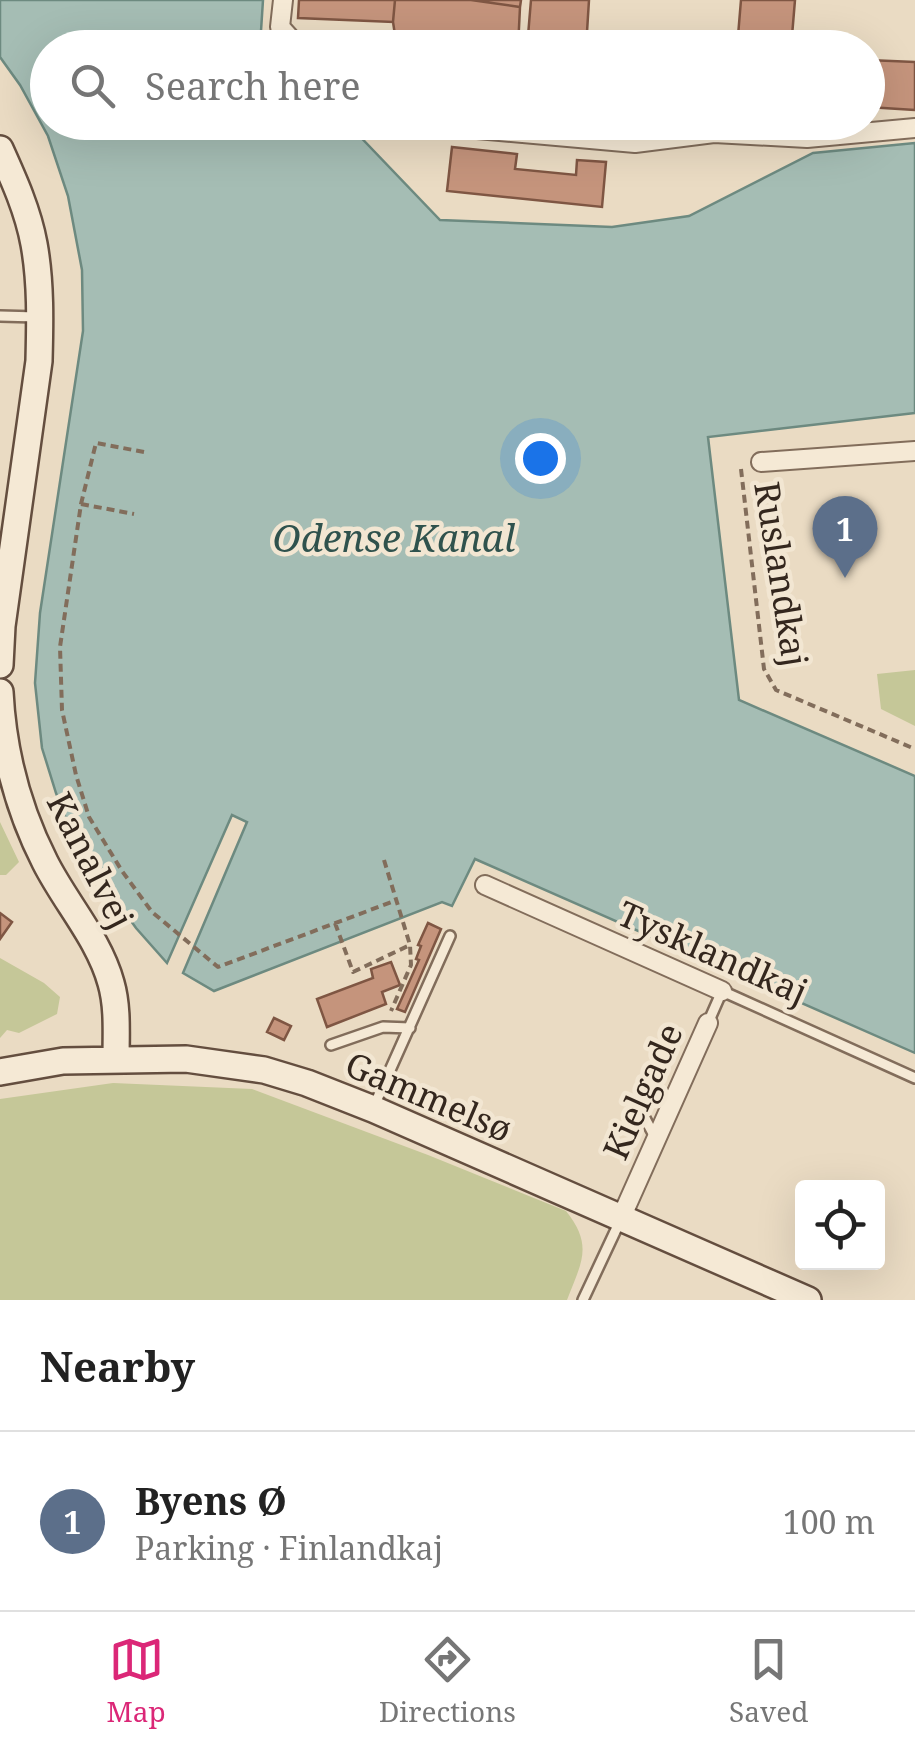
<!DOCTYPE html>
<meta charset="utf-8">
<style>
:root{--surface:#fff;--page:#f6f6f6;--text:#222;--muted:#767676;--line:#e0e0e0;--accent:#db2777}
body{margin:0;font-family:"Noto Serif",serif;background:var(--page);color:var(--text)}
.controls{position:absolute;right:30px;bottom:30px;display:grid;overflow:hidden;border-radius:10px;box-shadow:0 10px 40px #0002}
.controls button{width:90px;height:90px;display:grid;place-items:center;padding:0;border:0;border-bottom:2px solid var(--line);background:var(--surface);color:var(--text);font:50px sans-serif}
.you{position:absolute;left:540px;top:458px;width:35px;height:35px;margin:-25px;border:8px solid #fff;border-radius:50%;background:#1a73e8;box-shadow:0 0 0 15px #1a73e833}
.badge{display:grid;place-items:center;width:65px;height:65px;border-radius:50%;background:var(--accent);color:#fff;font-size:32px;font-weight:700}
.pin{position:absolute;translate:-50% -82px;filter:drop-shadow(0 2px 5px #0008)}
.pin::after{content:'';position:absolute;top:52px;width:35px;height:30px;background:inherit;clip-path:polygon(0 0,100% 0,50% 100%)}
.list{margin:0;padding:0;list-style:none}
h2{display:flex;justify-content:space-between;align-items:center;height:130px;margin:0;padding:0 40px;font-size:42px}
h2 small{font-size:32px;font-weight:400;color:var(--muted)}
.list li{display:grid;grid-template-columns:65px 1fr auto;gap:30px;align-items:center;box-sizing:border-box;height:180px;padding:0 40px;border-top:2px solid var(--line)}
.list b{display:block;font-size:38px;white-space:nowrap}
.list p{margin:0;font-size:32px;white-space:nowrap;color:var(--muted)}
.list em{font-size:32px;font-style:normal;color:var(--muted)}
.icon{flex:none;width:55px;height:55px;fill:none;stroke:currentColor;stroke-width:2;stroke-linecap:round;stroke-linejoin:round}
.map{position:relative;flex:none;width:915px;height:1300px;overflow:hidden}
.search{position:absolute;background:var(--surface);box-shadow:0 10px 40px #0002;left:30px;right:30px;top:30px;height:110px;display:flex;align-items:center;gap:25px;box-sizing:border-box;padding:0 35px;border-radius:55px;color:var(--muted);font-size:38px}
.sheet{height:310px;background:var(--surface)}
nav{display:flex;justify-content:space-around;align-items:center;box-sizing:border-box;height:140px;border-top:2px solid var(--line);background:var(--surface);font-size:28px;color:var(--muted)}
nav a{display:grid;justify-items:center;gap:5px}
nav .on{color:var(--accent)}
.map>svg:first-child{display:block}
.green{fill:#c5c798}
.water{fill:#a5bdb4;stroke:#6d8a80;stroke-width:2.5}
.building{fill:#c5947c;stroke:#7f5643;stroke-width:2.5}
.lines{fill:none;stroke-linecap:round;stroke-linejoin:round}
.lane-casing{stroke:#826d5b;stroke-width:14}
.street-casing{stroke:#826d5b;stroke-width:22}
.secondary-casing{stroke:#644e3f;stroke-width:30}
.path{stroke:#826d5b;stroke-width:4;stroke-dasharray:8 5;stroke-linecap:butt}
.lane{stroke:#f5e9d5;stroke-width:9}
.street{stroke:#f5e9d5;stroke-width:18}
.secondary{stroke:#f5e9d5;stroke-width:25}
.labels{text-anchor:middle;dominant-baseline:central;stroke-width:9;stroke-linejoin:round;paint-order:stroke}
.street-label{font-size:35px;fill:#34271e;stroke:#f2e6d2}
.water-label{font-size:38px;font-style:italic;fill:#2f524d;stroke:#f2e6d2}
</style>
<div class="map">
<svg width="915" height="1300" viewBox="0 0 915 1300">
<rect width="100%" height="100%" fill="#eadbc3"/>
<!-- green -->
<path class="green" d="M915 670V726L881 709 877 674Z
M0 822 19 862 6 875H0Z
M0 958 44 983 60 997 57 1014 19 1033 7 1030 0 1038Z
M113 1083 252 1089 428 1155 566 1211C594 1246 581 1263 567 1300H0V1099Z"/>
<!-- water -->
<path class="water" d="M0 0H263L261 31 276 47 48 48V122L347 123 440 220 612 227 689 216 813 153 915 143V413L708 437 739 700 915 776V1053L475 859 452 906 442 902 214 991 183 973 247 822 232 815 167 963 136 928 76 844 56 793 42 748 35 683 40 613 83 331 82 270 68 196 48 136 20 85 0 57Z"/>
<!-- building -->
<path class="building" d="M299 0H395L393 22 298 18Z
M395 0H471L520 7 518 48H397L393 22Z
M471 0H521L520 7Z
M531 0H589L586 48H527Z
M741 0H795L791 48H737Z
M642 32 671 33 684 48H625Z
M868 60 915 62V110L868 107Z
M452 147 517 154 515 169 576 175 577 160 606 162 602 207 447 191Z
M0 913 12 922 0 939Z
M428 923 441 929 405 1012 397 1009 419 960 416 959 421 946 418 945Z
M391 962 400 985 382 992 386 1004 327 1027 317 999 373 978 371 969Z
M274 1018 291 1026 284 1040 267 1032Z"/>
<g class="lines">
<!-- lane casing -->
<g class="lane-casing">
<path id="lane" d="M0 316 37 317
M708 1023 722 991 915 1078
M331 1045 383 1027 410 1028
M374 1106 450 936
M640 1109 655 1137
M583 1300 620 1221"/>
</g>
<!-- street casing -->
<g class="street-casing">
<path id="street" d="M283 0 280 27 299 48
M398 122 635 143 714 133 807 138 915 128
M761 462 915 451
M485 885 722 991
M621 1218 708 1023"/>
</g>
<!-- secondary casing -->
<g class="secondary-casing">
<path id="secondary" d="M0 149C14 180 28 211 34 244 41 282 40 323 39 361L2 626 0 665
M0 692C3 750 18 809 45 862 65 902 99 939 111 983 118 1007 116 1034 116 1059
M0 1072 63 1061 186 1059 264 1070 307 1083 373 1109 808 1300"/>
</g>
<!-- path -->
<path class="path" d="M144 452 96 443 81 504 60 647 62 710 76 775 89 817 122 871 152 912 218 967 397 900
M741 469 764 669 776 690 915 749
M81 504 134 514
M384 860 410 945
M335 923 353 972 410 945 411 965 391 1011"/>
<!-- lane -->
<use href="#lane" class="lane"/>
<!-- street -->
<use href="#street" class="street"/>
<!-- secondary -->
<use href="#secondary" class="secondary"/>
</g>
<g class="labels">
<!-- street labels -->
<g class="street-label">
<text transform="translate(782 574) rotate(81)">Ruslandkaj</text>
<text transform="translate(91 860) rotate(63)">Kanalvej</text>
<text transform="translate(713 952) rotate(24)">Tysklandkaj</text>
<text transform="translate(642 1091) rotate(-66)">Kielgade</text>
<text transform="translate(429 1096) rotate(23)">Gammelsø</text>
</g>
<!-- water labels -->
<g class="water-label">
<text x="394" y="537">Odense Kanal</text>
</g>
</g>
</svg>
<div class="controls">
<button><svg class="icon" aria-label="locate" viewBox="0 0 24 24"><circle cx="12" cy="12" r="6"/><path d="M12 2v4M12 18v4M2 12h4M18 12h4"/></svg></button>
</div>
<div class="you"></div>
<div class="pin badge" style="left:845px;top:578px;background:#5c6f8a">1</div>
<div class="search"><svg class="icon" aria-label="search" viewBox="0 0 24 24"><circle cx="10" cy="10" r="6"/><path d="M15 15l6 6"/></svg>Search here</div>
</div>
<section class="sheet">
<h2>Nearby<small></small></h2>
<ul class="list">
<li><span class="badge" style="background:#5c6f8a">1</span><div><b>Byens Ø</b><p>Parking · Finlandkaj</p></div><em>100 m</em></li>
</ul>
</section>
<nav>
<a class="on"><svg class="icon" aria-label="map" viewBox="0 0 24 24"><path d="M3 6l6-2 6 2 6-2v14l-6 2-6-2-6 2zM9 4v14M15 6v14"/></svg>Map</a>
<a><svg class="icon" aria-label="directions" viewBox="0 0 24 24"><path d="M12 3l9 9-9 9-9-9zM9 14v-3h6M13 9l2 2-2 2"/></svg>Directions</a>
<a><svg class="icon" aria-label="saved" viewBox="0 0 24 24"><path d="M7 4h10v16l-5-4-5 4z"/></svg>Saved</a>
</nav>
